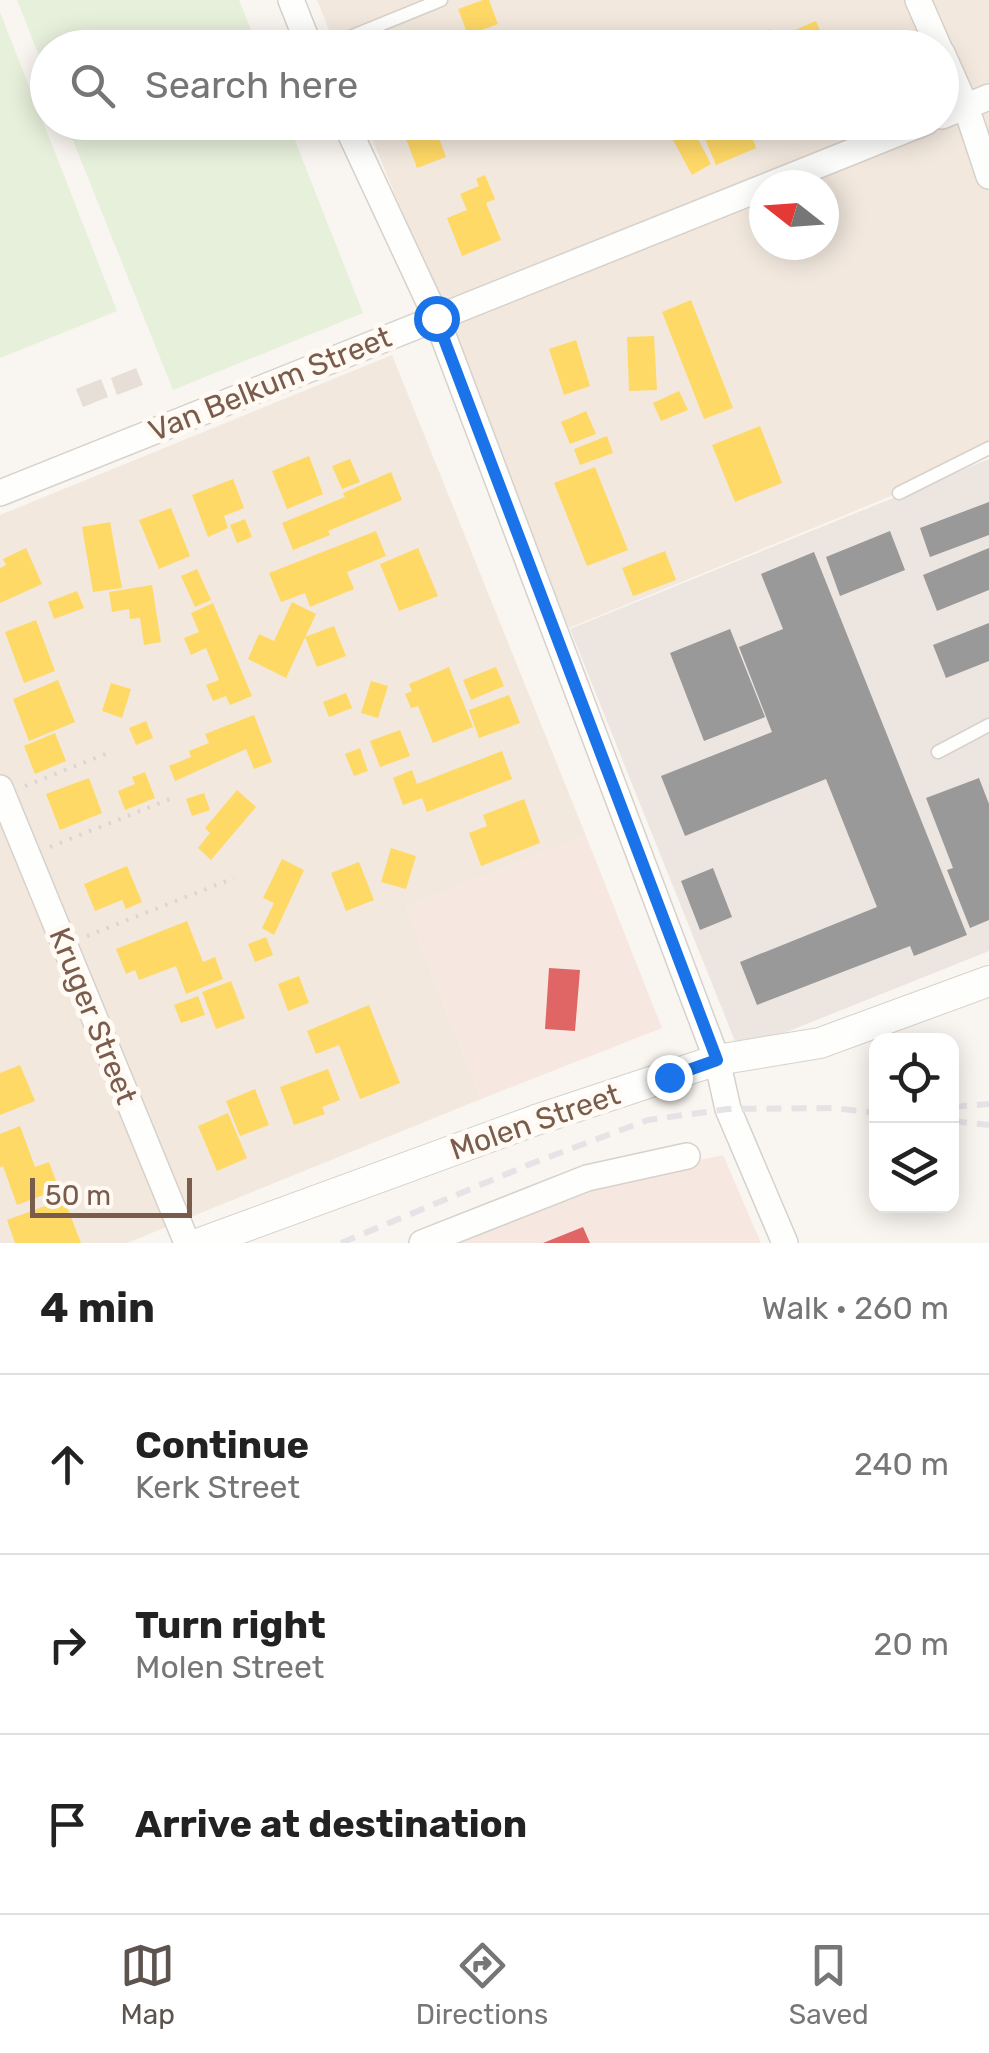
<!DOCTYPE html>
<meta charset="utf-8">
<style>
:root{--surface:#fff;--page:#f6f6f6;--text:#222;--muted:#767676;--line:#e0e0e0;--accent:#5d544f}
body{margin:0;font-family:Rubik,sans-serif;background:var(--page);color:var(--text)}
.controls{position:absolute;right:30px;bottom:30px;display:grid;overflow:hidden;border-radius:20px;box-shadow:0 5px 25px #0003}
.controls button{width:90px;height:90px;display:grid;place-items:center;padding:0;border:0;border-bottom:2px solid var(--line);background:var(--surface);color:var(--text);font:50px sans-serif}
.compass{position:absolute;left:749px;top:170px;width:90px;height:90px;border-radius:50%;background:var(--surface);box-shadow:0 5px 25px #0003;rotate:287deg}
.scale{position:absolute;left:30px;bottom:25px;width:162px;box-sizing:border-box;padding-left:10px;border:5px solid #7a5c4d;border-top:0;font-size:28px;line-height:35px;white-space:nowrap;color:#7a5c4d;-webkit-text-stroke:8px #fffaf3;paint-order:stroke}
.stop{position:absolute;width:30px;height:30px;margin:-22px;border:8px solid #1a73e8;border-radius:50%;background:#fff}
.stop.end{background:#1a73e8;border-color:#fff;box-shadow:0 2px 10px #0008}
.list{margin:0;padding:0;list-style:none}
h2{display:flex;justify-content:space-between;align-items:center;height:130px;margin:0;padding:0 40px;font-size:42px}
h2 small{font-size:32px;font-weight:400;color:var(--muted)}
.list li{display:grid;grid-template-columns:65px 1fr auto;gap:30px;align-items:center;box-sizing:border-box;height:180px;padding:0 40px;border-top:2px solid var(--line)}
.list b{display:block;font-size:38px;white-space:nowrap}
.list p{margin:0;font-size:32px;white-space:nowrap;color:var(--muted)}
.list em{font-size:32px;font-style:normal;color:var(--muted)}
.icon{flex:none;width:55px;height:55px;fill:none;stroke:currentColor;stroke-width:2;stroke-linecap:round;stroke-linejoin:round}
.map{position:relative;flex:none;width:989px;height:1243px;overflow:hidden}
.search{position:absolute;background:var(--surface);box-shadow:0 5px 25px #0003;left:30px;right:30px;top:30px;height:110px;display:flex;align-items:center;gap:25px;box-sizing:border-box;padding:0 35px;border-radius:55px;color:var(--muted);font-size:38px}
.sheet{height:670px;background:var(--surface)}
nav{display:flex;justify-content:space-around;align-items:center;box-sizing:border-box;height:140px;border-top:2px solid var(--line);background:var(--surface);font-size:28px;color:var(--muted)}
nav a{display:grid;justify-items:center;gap:5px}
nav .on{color:var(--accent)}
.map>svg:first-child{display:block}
.residential{fill:#f2e8de;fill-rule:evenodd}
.commercial{fill:#f6e8e1}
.industrial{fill:#ede5e0}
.green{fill:#e7f0db}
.homes{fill:#ffd966}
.shops{fill:#e06666}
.industry{fill:#999}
.building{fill:#e6ded7}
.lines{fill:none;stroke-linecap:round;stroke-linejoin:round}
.service-casing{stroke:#d7d1cb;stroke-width:15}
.minor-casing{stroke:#d7d1cb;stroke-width:28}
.tertiary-casing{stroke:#d7d1cb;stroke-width:32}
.path{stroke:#dcd5d0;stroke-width:4;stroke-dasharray:2.5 8;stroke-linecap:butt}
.service{stroke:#fefefd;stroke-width:12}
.minor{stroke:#fefefd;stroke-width:25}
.tertiary{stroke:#fefefd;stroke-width:30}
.rail{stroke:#e6e3e7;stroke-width:6;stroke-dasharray:15 10;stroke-linecap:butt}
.route{stroke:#1a73e8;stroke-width:12}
.labels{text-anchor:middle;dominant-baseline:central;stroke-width:10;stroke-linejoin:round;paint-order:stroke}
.street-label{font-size:30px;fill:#7a5c4d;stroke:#fffaf3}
</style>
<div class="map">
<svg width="989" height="1243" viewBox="0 0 989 1243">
<rect width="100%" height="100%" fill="#f9f5f0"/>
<!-- residential -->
<path class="residential" d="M317 0H989V456L569 628 366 123 942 122V48L336 47ZM764 185H824V245H764Z
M392 355 586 836 406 907 481 1099 127 1243H0V515Z"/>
<!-- commercial -->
<path class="commercial" d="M586 836 662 1028 481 1099 406 907Z
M723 1155 761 1243H446L590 1184Z"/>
<!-- industrial -->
<path class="industrial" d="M989 459V951L739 1051 570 629Z"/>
<!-- green -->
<path class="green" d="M17 0H239L258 47 48 48 47 76Z
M0 12 117 311 0 358Z
M66 123H288L363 313 173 390Z"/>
<!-- homes -->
<path class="homes" d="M483 0H489L498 24 468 35 458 9Z
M816 21 827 48H736L735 44 770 29 774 39Z
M411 32 417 48H389L387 41Z
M427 122H433L446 157 417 168 405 136 428 127Z
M523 122H568V130L523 132Z
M674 122H689L711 164 692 175 666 127Z
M698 122H746L756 148 716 165Z
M485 175 495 199 486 203 501 240 462 256 447 218 467 210 460 194 479 186 476 179Z
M691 300 733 408 704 419 662 312Z
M654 336 657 390 629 391 627 337Z
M576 340 590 386 564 395 549 349Z
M679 391 688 410 661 421 653 403Z
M586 411 596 434 570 444 561 422Z
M760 426 782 483 735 502 712 445Z
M607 436 613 453 580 465 574 449Z
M309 456 323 494 287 509 272 471Z
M350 459 360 482 342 489 332 466Z
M595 467 628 550 587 566 554 483Z
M391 472 402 500 328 531 330 535 293 550 282 523 345 497 343 493Z
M233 479 244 508 224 516 228 528 208 537 192 495Z
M171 508 190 556 159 569 139 520Z
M245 519 252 537 237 543 230 525Z
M110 522 122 588 93 592 82 527Z
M376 531 386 556 347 572 354 589 310 607 305 593 281 602 269 573Z
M26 548 42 584 0 603V568L6 565 3 559Z
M418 548 438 596 399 611 380 564Z
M665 551 676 580 633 596 622 568Z
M197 569 211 600 195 607 181 576Z
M152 585 161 642 144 645 140 618 130 619 129 609 112 612 109 592Z
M77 591 84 608 54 619 48 602Z
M292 602 316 614 286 678 248 659 259 634 274 641Z
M213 603 252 696 230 705 226 696 213 701 206 685 219 680 206 648 191 655 184 638 199 632 191 613Z
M36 620 55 671 24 683 5 632Z
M334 626 346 656 317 667 305 637Z
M449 667 473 727 433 743 418 706 411 708 405 694 412 691 409 684Z
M496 667 504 686 471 700 463 680Z
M58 680 75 722 29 741 13 699Z
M371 681 388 686 378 718 361 713Z
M111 683 131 689 122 718 102 711Z
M346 693 352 708 329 717 323 702Z
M509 695 520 723 479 738 469 710Z
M254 715 272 762 254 769 246 749 175 781 169 766 191 757 189 751 209 743 205 734Z
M146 721 153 738 136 745 129 728Z
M400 730 410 756 380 767 370 741Z
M55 733 66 761 35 774 24 746Z
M360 748 368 771 354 776 345 754Z
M502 751 512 779 427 812 422 798 403 805 393 778 412 770 417 784Z
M145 772 155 798 125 810 118 791 135 784 132 777Z
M89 778 102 813 60 830 46 794Z
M237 790 256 807 211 860 198 848 210 833 205 828Z
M204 793 210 810 192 816 186 799Z
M524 799 540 843 481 866 469 833 487 826 483 815Z
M391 848 416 856 406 889 381 882Z
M282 859 304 870 274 935 262 928 274 903 263 898Z
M359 862 374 900 346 911 331 873Z
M127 866 142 902 126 909 122 900 95 911 84 884Z
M187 921 203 962 215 957 223 979 186 994 176 966 139 980 135 970 126 974 116 949Z
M266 937 273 955 255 962 248 944Z
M299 976 309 1003 288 1011 278 984Z
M231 981 245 1018 216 1029 202 992Z
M198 996 205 1015 181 1023 174 1005Z
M369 1005 400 1083 360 1099 339 1045 316 1054 307 1031Z
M20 1065 35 1101 0 1115V1073Z
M328 1069 340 1100 322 1107 325 1114 294 1125 280 1087Z
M255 1089 269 1125 240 1136 226 1101Z
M228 1113 247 1158 217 1171 198 1126Z
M20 1126 35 1167 49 1162 59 1189 17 1205 3 1166 0 1167V1134Z
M64 1199 81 1243H15L7 1220Z"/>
<!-- shops -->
<path class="shops" d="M549 968 580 970 575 1031 545 1029Z
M583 1227 590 1243H543Z"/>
<!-- industry -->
<path class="industry" d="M989 502V535L930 557 920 528Z
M890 531 905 570 840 596 826 557Z
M989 548V590L937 611 923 575Z
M814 552 967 935 914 956 910 946 757 1005 740 962 877 907 826 779 685 836 661 776 772 732 739 647 783 629 761 574Z
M989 623V661L946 678 933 645Z
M730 629 765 717 704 741 670 653Z
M979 778 989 804V920L970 928 947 870 953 868 926 798Z
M713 868 732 917 700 930 681 881Z"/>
<!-- building -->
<path class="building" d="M136 368 143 385 117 395 111 378Z
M101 379 108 397 83 407 76 389Z"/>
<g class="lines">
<!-- service casing -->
<g class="service-casing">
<path id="service" d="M323 48 441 0
M899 493 989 448
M938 752 989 725"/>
</g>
<!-- minor casing -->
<g class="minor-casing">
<path id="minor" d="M291 0 310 48
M918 0 939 48
M942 53 966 107 989 176
M942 116 989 97
M345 122 436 317 717 1060 728 1109 785 1243
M769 185 926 122
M0 493 764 187
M0 788 187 1243
M422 1243 587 1178 687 1156"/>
</g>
<!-- tertiary casing -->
<g class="tertiary-casing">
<path id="tertiary" d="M200 1243 536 1120 717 1060 820 1043 989 981"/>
</g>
<!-- path -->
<path class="path" d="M25 786 108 753
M50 847 170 799
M87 936 234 878"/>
<!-- service -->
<use href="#service" class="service"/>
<!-- minor -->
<use href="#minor" class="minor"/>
<!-- tertiary -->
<use href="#tertiary" class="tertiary"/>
<!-- rail -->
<path class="rail" d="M952 1107 989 1104
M952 1121 989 1125
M341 1243 533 1163 648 1120 728 1109 834 1108 876 1113"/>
</g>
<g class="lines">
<!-- route -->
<path class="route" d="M436 318 717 1060 669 1077"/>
</g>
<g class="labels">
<!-- street labels -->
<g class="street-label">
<text transform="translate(270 384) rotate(-22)">Van Belkum Street</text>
<text transform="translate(93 1016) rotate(68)">Kruger Street</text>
<text transform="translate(535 1122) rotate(-19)">Molen Street</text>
</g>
</g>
</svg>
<div class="controls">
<button><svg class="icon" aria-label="locate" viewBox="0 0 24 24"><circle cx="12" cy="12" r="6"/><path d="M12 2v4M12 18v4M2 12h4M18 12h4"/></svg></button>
<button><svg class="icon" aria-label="layers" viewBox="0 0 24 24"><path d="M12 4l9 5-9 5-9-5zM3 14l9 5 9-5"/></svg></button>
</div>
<svg class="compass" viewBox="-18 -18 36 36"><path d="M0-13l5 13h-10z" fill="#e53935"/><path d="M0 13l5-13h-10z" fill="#767676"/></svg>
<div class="scale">50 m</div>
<div class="stop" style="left:436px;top:318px"></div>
<div class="stop end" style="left:669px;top:1077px"></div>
<div class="search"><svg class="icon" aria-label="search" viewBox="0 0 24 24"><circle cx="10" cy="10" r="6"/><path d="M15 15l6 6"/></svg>Search here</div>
</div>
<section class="sheet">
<h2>4 min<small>Walk · 260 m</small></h2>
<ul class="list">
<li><svg class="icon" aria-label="ahead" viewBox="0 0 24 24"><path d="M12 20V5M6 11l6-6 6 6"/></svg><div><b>Continue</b><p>Kerk Street</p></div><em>240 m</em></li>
<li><svg class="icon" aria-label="right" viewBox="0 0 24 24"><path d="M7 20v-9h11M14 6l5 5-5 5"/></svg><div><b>Turn right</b><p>Molen Street</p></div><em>20 m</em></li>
<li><svg class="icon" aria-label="arrive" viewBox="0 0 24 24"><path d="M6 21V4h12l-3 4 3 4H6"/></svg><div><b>Arrive at destination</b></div></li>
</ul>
</section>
<nav>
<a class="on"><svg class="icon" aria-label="map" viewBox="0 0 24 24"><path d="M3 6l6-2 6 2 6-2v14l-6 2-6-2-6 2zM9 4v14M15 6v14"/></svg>Map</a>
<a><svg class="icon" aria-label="directions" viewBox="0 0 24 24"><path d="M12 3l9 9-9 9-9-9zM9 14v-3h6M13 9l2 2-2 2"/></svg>Directions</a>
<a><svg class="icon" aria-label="saved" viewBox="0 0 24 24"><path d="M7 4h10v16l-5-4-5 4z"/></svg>Saved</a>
</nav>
